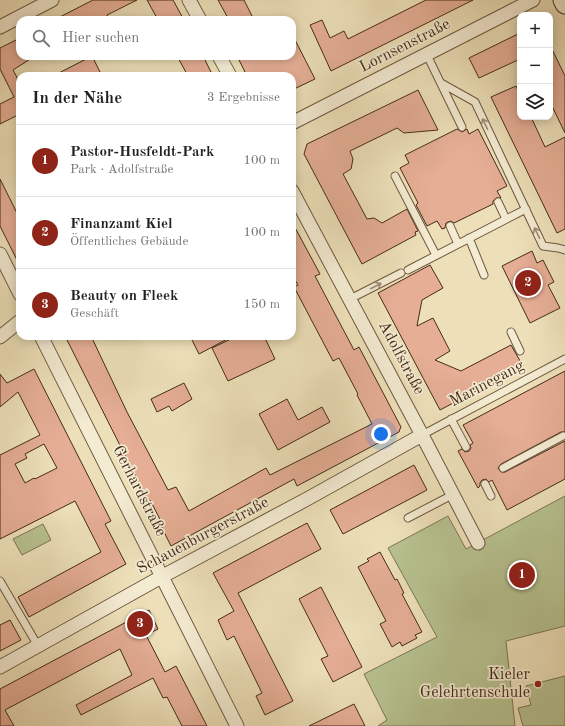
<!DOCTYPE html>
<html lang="de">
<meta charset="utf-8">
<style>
:root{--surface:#fff;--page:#f6f6f6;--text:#222;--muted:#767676;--line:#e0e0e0;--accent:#8f2418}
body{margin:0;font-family:"Old Standard TT",serif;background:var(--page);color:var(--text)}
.controls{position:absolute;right:12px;top:12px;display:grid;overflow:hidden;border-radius:8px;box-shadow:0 2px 10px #0003}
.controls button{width:36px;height:36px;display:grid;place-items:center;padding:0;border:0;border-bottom:1px solid var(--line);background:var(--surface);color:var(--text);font:20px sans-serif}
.you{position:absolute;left:381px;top:434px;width:14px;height:14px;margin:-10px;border:3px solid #fff;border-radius:50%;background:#1a73e8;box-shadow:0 0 0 6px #1a73e833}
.badge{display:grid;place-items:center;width:26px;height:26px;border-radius:50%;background:var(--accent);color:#fff;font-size:13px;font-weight:700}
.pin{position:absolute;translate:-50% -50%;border:2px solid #fff;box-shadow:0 1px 4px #0006}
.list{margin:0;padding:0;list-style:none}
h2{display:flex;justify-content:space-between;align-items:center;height:52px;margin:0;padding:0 16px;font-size:17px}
h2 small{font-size:13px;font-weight:400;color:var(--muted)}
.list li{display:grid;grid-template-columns:26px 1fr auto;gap:12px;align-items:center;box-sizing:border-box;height:72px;padding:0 16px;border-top:1px solid var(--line)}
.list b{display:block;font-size:15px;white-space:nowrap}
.list p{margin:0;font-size:13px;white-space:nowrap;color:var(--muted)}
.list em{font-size:13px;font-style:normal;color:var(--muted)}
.icon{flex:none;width:22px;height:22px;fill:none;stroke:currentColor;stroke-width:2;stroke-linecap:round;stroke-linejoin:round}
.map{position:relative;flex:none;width:565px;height:726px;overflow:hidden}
.search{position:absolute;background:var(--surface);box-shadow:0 2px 10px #0003;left:16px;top:16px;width:280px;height:44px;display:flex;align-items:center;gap:10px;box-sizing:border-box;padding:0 14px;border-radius:12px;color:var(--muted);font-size:15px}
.panel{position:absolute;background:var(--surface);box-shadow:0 2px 10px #0003;left:16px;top:72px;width:280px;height:268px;border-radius:12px}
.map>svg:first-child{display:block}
.green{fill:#b7c290;stroke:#7e7654}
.building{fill:#e5ae95;stroke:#452b19;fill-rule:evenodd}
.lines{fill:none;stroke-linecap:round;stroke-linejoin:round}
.lane-casing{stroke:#6f5841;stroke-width:9}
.street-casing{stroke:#6f5841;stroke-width:15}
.secondary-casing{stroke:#452b19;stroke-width:21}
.lane{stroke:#f3ebd2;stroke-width:7}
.street{stroke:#f3ebd2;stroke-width:13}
.secondary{stroke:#f3ebd2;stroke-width:19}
.oneway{stroke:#9c8b76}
.poi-dot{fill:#8f2418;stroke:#f3ebd2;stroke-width:1.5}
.labels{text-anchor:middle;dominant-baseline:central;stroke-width:3.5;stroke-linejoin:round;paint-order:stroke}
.street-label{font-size:16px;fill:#452b19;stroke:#f3ebd2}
.poi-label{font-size:16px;fill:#452b19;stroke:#f3ebd2;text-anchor:end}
</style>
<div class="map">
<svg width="565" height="726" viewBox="0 0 565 726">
<rect width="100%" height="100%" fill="#ede0b9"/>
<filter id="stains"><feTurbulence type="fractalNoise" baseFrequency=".005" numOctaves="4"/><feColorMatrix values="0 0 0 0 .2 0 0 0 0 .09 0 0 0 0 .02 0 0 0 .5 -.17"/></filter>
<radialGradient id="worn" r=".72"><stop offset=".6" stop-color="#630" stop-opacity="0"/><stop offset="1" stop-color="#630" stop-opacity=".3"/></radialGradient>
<!-- green -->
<path class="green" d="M565 496V626L506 641 515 726H378L387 720 364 674 437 637 388 548 448 516 466 549Z
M43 524 51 540 22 555 13 539Z
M565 676V726H523L518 708 531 705 526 686Z"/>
<!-- building -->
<path class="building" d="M93 0H137L107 15 109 20H54Z
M147 0H173L184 20H158Z
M218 0H244L254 20H229Z
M426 0H473L331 71 310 25 322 20 330 38 344 31 348 39Z
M520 33V59L479 78 469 58Z
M292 34 315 79 292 90V76H247L237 56H292Z
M20 38V56H35L13 70 20 83V114L0 124V104L14 97 0 69V48Z
M550 45 565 76V133L550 102Z
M92 56 102 76H53Z
M177 56H203L213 76H188Z
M516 86 520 95V117H531L545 147 565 137V229L557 233 491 97Z
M418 90 438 130 404 133 397 128 350 151 353 159 351 169 343 174 367 219 374 218 382 223 407 209 418 231 415 232 416 235 362 264 304 154 307 144Z
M457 129 462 132 467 129 469 134 478 129 507 186 497 191 501 198H496L493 201V204L454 223 451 221 448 222 446 223 445 228 442 229 437 221 427 226 416 205 418 203 400 168 409 163 405 155Z
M0 179 20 219V266L0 226Z
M292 222 320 274 315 276 335 314 354 350 359 347 401 427 400 429 399 432 297 486 294 479 171 546 161 526 163 525 150 500 148 501 65 336H91L127 412 168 490 176 487 189 511 266 468 270 475 372 424 357 395 358 394 339 358 333 361 294 287 298 285 292 275Z
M532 251 537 263 543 260 554 282 548 285 560 308 530 323 502 266Z
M430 265 443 288 422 300 417 326 433 318 450 351 435 360 461 371 511 345 523 366 440 410 378 293Z
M190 336H233L199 354Z
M237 336H264L275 359 228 381 212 348Z
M34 369 111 521 105 524 126 564 29 617 18 597 101 552 75 501 0 539V455L40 435 18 392 0 407V374L7 383ZM44 444 57 468 35 479 34 478 25 483 15 464 27 458 25 454Z
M565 371V432H561L501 464 498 468 501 472H505L565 441V479L507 510 492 480 489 482 486 479 482 480 480 483V486L478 488 458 451 462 449 465 452 469 451 471 448 470 445 473 443 463 425Z
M184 383 192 399 172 411 169 406 157 412 151 399Z
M287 399 298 420 322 407 330 422 278 450 259 414Z
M414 465 427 490 343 534 330 510Z
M307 523 321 549 238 593 293 701 265 715 256 696 262 693 234 636 227 640 218 620 234 611 213 573Z
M380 552 395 580 397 579 404 593 402 594 422 632 415 635 417 638 402 646 400 642 392 647 380 624 386 621 358 567 369 561 367 559Z
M321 587 362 667 333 682 321 659 328 656 299 599Z
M149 610 158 629 146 635 165 672 176 666 207 726H182L167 697 163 698 153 678 81 715 76 705 132 675 120 649 5 710 14 726H0V689Z
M10 620 21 640 0 651V625Z
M354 704 365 726H309Z"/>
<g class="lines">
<!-- lane casing -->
<g class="lane-casing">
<path id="lane" d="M427 55 462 127
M441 83 475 102 543 246 558 248 565 250
M395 176 436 255
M498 202 506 219
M450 226 458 244
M469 238 484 275
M408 270 526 209
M350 299 401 273
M511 332 520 351
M451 419 466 447
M422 435 565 359
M503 468 563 436
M485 484 491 496
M408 518 452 495
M0 581 38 646"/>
</g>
<!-- street casing -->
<g class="street-casing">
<path id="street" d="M189 0 200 20
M0 27 52 0
M219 56 230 76
M292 123 533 0
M292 191 422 435 478 543
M0 254 20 294
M41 336 237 726
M0 337 20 321
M0 667 163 576 307 499 422 435"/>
</g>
<!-- secondary casing -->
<g class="secondary-casing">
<path id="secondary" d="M563 0 565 4"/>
</g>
<!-- lane -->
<use href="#lane" class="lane"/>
<!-- street -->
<use href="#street" class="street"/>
<!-- secondary -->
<use href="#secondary" class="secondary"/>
</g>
<!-- one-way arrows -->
<defs><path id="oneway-shaft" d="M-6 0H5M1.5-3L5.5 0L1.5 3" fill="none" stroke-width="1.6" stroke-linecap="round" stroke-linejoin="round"/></defs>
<g class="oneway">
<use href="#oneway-shaft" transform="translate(485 124) rotate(-116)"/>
<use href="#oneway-shaft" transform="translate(537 233) rotate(-116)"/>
<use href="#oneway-shaft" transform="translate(376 286) rotate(-27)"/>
</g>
<!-- markers -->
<circle class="poi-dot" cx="538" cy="684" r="4"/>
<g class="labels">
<!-- street labels -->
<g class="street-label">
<text transform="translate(405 46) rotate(-27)">Lornsenstraße</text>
<text transform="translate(401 358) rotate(62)">Adolfstraße</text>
<text transform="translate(487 384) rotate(-28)">Marinegang</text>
<text transform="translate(139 491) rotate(63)">Gerhardstraße</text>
<text transform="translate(203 536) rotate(-28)">Schauenburgerstraße</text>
</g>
<!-- poi labels -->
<g class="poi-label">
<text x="530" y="675">Kieler<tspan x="530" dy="18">Gelehrtenschule</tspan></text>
</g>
</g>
<rect width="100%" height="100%" filter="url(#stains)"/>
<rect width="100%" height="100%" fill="url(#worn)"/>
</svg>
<div class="controls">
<button>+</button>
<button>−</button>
<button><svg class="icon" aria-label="layers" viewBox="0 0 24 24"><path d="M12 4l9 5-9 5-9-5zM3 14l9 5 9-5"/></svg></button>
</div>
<div class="you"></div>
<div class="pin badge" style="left:522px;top:575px">1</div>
<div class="pin badge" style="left:528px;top:283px">2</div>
<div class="pin badge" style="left:140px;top:624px">3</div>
<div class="search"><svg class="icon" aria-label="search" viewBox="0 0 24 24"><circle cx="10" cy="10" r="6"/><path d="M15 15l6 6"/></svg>Hier suchen</div>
<section class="panel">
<h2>In der Nähe<small>3 Ergebnisse</small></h2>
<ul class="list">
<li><span class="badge">1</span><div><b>Pastor-Husfeldt-Park</b><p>Park · Adolfstraße</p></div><em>100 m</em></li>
<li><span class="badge">2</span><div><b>Finanzamt Kiel</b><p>Öffentliches Gebäude</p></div><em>100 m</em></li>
<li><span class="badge">3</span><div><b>Beauty on Fleek</b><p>Geschäft</p></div><em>150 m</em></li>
</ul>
</section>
</div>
